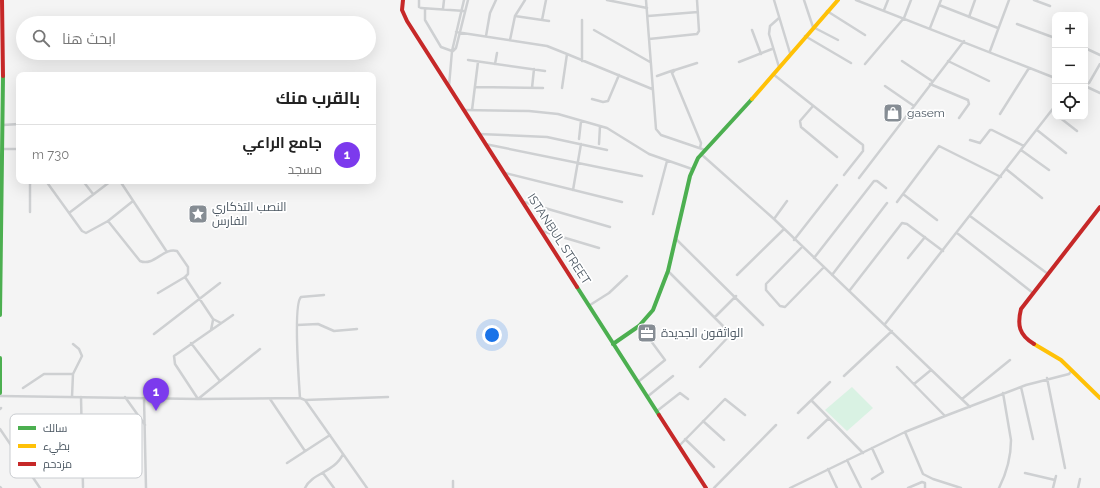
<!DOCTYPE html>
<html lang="ar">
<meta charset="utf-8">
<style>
:root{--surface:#fff;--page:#f6f6f6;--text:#222;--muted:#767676;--line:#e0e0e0;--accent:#7c3aed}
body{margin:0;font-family:Raleway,Cairo,sans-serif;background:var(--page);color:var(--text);direction:rtl}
.controls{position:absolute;right:12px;top:12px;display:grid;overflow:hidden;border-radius:8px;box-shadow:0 4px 16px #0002}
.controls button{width:36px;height:36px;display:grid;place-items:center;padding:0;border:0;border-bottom:1px solid var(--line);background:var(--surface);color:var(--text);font:20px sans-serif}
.you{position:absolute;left:492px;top:335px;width:14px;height:14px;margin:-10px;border:3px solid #fff;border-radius:50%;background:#1a73e8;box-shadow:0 0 0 6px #1a73e833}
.badge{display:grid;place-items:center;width:26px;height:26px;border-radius:50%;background:var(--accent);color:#fff;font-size:13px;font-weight:700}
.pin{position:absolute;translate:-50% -33px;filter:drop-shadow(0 1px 2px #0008)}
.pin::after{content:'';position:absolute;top:21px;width:14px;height:12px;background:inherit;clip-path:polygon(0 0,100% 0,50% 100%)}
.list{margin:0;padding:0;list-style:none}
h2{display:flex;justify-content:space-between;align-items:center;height:52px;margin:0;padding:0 16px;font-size:17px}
h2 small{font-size:13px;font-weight:400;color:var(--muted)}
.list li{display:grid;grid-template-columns:26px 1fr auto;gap:12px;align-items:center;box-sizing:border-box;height:60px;padding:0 16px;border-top:1px solid var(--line)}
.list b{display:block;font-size:15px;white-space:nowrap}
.list p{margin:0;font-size:13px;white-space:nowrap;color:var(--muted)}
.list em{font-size:13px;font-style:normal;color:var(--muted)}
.icon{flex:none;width:22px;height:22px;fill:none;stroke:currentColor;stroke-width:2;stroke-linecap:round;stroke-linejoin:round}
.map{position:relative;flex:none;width:1100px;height:488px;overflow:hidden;direction:ltr}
.search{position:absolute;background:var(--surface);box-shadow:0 4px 16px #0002;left:16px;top:16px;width:360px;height:44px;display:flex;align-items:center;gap:10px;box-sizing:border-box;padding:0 14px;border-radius:22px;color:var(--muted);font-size:15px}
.panel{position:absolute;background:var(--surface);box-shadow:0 4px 16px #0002;left:16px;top:72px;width:360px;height:112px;border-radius:8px;direction:rtl}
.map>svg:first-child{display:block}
.green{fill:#d9f2e3}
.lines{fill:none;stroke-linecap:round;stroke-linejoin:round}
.street{stroke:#ced0d2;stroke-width:2.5}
.fast{stroke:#4caf50;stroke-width:4}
.slow{stroke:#ffc107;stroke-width:4}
.jam{stroke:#c62828;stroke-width:4}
.labels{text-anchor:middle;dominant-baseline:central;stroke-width:3.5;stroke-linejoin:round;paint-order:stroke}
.poi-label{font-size:12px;fill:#4a5661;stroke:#fff;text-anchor:start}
.street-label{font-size:12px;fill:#4a5661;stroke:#fff}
.key{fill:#fff;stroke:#c9ccd0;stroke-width:1}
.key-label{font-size:11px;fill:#4a5661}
</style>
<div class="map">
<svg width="1100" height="488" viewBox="0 0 1100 488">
<rect width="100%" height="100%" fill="#f4f4f4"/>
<!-- green -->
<path class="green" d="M852 387 873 408 847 431 825 410Z"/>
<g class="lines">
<!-- street -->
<path class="street" d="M419 0V7L421 8 465 11
M607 0 647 8
M646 0 656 129 661 135 705 150
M774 0 790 53
M804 0 813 27 838 40
M856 0 1055 78
M1034 0 1050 6
M939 5 998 28
M425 9V20L441 47 452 51
M443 9 444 0
M884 10 888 0
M827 11 865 35
M515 16 549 21
M648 16 698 12
M969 17 975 0
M779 18 770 26 769 34 779 67
M542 20 546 0
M1017 24 1055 38
M930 28 941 0
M594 30 650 62
M752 30 761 54
M456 32 547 46 567 54
M486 36 490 13 496 0
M805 36 851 63
M649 39 697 34 699 31 697 0
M510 40 515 16 525 0
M1085 48 1100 55
M453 51 456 48 468 0
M990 51 1009 0
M468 60 545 71
M582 61V20
M902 61 932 81
M948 61 989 81
M739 62 772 49
M697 63 675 70 672 73 701 143 700 148
M495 64 497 53
M865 64 904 18 911 0
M773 74 863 145V151L844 175
M657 76 674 70
M930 84 968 100 969 104 959 118
M1085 85 1089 83 1100 64
M449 86 452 51 464 0
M885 86 914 106
M1085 86 1100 93
M475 87 543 88
M532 88 534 69
M562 88 567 54 652 89
M592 99 603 102 608 101 619 75
M813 106 800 121 801 127 837 157
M463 110 529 111 558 114 607 128 649 154 692 169
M472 110 478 62
M1000 114 1029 68
M1059 117 1077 131
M3 125 19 124
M1037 130 1066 153
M479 134 547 137 607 150
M579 139 581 121
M970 140 980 143 990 130H992L1024 146
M485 144 642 176
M599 144 600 126
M3 149H19
M1021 150 1049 170
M701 154 774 219 970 407
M1006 169 1042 198
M505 173 622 202
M859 178 964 41
M46 181 82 231 86 233 108 221 133 201
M83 181 93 194
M120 181 167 252
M573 190 581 144
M903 194 937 220
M524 202 610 227
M897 202 939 146 1001 177
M30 212V181
M69 213 111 181
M653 214 667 161
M970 216 1048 274
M774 219 787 201
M108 221 140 261C154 267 163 247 177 251L188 267V274L185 277
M542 231 599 248
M957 233 1033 293
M676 239 763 325
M794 240 837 185
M802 247 766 284V290L780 306 785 307 824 267
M814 258 874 181H877L886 188
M908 258 925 237
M668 271 736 339
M737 275 784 229
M832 275 887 203
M850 290 902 223 907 224 943 251
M158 293 185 277 213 319 221 323
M590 305 609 293 627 276
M715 317 736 296
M885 324 1055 106
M297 325 318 324 334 331 357 329
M211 330 213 320
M154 334 220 283
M191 343 220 381
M700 367 731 334
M897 367 945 416
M844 376 892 331
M1047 378 1065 468
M638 382 665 360 648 337
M914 384 931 370
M1021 387 1033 439
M23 388 44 374H73
M0 396 198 399 300 398 305 400 388 397
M72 397 73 374 82 356 79 349 73 344
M81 397 83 487
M125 397 145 425
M647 397 673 376
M144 398 146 488
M300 398C299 383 293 304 301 297L324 295
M198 399 175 364 174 356 233 315
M198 399 260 349
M270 399 305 451
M962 399 1010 360
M305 400 367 488
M812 401 863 453
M0 409 1 408
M657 411 680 393 688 399
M798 413 830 382
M703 421 724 440
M0 429 40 488
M905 432 923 474 933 479 961 488
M808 438 829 418
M685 439 714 467
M679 446 725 399 745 415
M847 460 861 488
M287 463 330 435
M828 469 837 488
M323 473 334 488
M1025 473 1055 480
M872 479 883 472 872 448
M453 481V488
M0 487 1 488
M305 488C312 473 335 472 343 454
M714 488 776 425
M790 488 905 432 945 416 1026 385 1069 374 1072 370
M908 488 922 482 925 483V488
M999 488C1007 472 1011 457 1011 440L1003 393
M1053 488 1056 476
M1078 488 1080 479"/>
<!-- fast -->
<path class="fast" d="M577 287 659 415
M0 315 3 76
M613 344 639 326 653 310 668 271 690 176 698 158 752 99
M0 358V393"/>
<!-- slow -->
<path class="slow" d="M752 99 838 0
M1034 344 1061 360 1100 398"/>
<!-- jam -->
<path class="jam" d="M2 0 3 76
M403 0 402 10 407 21 577 287
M1034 344C1019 335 1017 325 1021 309L1100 207
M659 415 706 488"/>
</g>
<!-- icons -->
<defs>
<g id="shop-square" transform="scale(1)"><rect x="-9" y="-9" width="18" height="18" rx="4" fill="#868d94" stroke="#fff"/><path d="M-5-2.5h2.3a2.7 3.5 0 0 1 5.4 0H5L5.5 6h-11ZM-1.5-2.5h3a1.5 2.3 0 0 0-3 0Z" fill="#fff"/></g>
<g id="sight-square" transform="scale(1)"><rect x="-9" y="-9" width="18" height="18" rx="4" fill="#868d94" stroke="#fff"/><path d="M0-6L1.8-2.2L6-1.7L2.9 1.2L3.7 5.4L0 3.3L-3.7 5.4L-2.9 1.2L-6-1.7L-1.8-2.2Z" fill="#fff"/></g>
<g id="office-square" transform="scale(1)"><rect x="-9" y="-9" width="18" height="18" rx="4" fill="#868d94" stroke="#fff"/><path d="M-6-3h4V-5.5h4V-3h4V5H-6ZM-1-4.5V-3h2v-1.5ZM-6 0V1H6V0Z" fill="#fff"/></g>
</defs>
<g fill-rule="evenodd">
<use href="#shop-square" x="893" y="113"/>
<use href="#sight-square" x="198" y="214"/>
<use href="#office-square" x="647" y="333"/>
</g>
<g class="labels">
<!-- poi labels -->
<g class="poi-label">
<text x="907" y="113">gasem</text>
<text x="212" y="207">النصب التذكاري<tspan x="212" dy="14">الفارس</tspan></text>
<text x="661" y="333">الواثقون الجديدة</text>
</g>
<!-- street labels -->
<g class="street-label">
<text transform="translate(559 239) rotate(57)">ISTANBUL STREET</text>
</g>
</g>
<!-- legend -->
<rect x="10" y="414" width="132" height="64" rx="6" class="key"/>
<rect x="18" y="426" width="18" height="4" fill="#4caf50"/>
<rect x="18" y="444" width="18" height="4" fill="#ffc107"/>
<rect x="18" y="462" width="18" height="4" fill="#c62828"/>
<g class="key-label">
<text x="43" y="432">سالك</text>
<text x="43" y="450">بطيء</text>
<text x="43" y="468">مزدحم</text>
</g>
</svg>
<div class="controls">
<button>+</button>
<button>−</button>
<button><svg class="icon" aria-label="locate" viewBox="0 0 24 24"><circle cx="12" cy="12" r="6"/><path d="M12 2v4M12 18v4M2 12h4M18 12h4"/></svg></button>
</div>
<div class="you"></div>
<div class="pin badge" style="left:156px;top:411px">1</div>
<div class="search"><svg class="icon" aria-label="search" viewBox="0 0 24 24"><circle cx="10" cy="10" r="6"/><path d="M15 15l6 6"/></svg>ابحث هنا</div>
<section class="panel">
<h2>بالقرب منك<small></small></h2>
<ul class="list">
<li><span class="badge">1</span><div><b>جامع الراعي</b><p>مسجد</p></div><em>730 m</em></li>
</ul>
</section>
</div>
